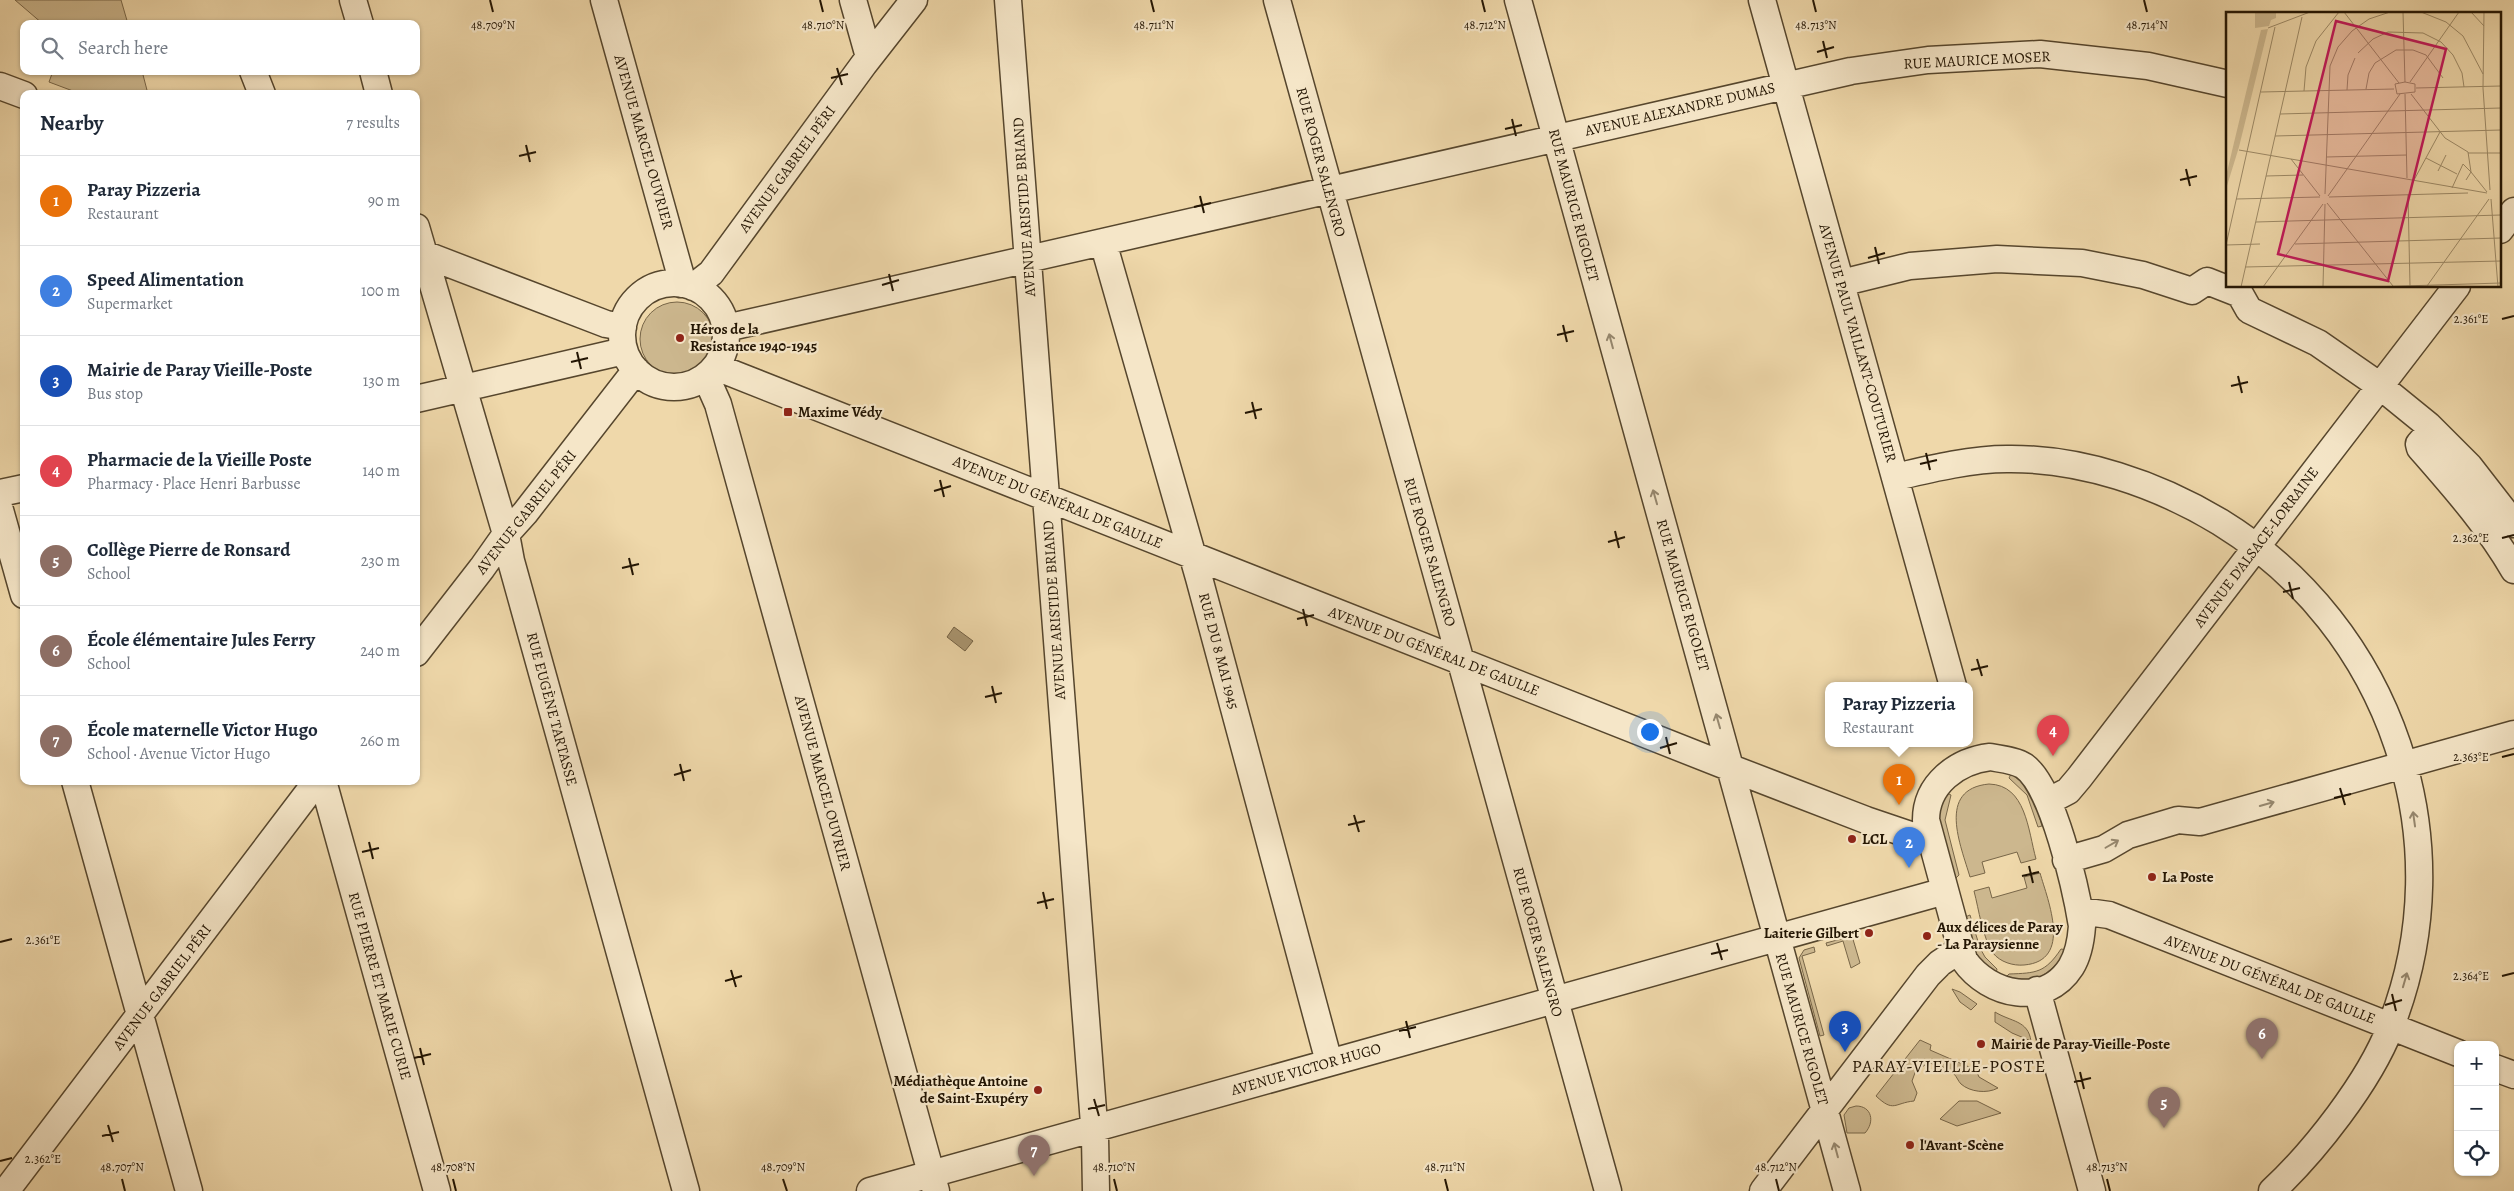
<!DOCTYPE html>
<meta charset="utf-8">
<style>
:root{--surface:#fff;--page:#f6f6f7;--text:#1f2937;--muted:#747a83;--line:#e0e1e3;--accent:#b45309}
body{margin:0;font-family:Alegreya,serif;background:var(--page);color:var(--text)}
.controls{position:absolute;right:15px;bottom:15px;display:grid;overflow:hidden;border-radius:10px;box-shadow:0 1px 4px #0004}
.controls button{width:45px;height:45px;display:grid;place-items:center;padding:0;border:0;border-bottom:1px solid var(--line);background:var(--surface);color:var(--text);font:25px sans-serif}
.you{position:absolute;left:1649px;top:731px;width:18px;height:18px;margin:-12px;border:4px solid #fff;border-radius:50%;background:#1a73e8;box-shadow:0 0 0 8px #1a73e833}
.badge{display:grid;place-items:center;width:32px;height:32px;border-radius:50%;background:var(--accent);color:#fff;font-size:16px;font-weight:700}
.pin{position:absolute;translate:-50% -41px;filter:drop-shadow(0 1px 2px #0008)}
.pin::after{content:'';position:absolute;top:26px;width:18px;height:15px;background:inherit;clip-path:polygon(0 0,100% 0,50% 100%)}
.popup{position:absolute;left:1825px;top:682px;width:148px;height:65px;box-sizing:border-box;display:grid;place-content:center;border-radius:10px;background:var(--surface);filter:drop-shadow(0 1px 4px #0005);font-size:16px;white-space:nowrap;color:var(--muted)}
.popup b{font-size:19px;color:var(--text)}
.popup::after{content:'';position:absolute;left:50%;top:100%;margin-left:-10px;border:10px solid transparent;border-top-color:var(--surface)}
.list{margin:0;padding:0;list-style:none}
h2{display:flex;justify-content:space-between;align-items:center;height:65px;margin:0;padding:0 20px;font-size:21px}
h2 small{font-size:16px;font-weight:400;color:var(--muted)}
.list li{display:grid;grid-template-columns:32px 1fr auto;gap:15px;align-items:center;box-sizing:border-box;height:90px;padding:0 20px;border-top:1px solid var(--line)}
.list b{display:block;font-size:19px;white-space:nowrap}
.list p{margin:0;font-size:16px;white-space:nowrap;color:var(--muted)}
.list em{font-size:16px;font-style:normal;color:var(--muted)}
.icon{flex:none;width:28px;height:28px;fill:none;stroke:currentColor;stroke-width:2;stroke-linecap:round;stroke-linejoin:round}
.map{position:relative;flex:none;width:2514px;height:1191px;overflow:hidden}
.search{position:absolute;background:var(--surface);box-shadow:0 1px 4px #0004;left:20px;top:20px;width:400px;height:55px;display:flex;align-items:center;gap:12px;box-sizing:border-box;padding:0 18px;border-radius:10px;color:var(--muted);font-size:19px}
.panel{position:absolute;background:var(--surface);box-shadow:0 1px 4px #0004;left:20px;top:90px;width:400px;height:695px;border-radius:10px}
.map>svg:first-child{display:block}
.green{fill:#ccb78e;stroke:#786648}
.water{fill:#aa9671;stroke:#746245}
.lines{fill:none;stroke-linecap:round;stroke-linejoin:round}
.minor-casing{stroke:#56462d;stroke-width:29}
.minor{stroke:#f5e6c8;stroke-width:26}
.oneway{stroke:#96886f}
.ticks{fill:none;stroke:#231503;stroke-width:2}
.poi-dot{fill:#8f2418;stroke:#f5e6c8;stroke-width:2}
.labels{text-anchor:middle;dominant-baseline:central;stroke-width:4.5;stroke-linejoin:round;paint-order:stroke}
.street-label{font-size:15px;fill:#231503;stroke:#f5e6c8}
.poi-label{font-size:15px;font-weight:bold;fill:#231503;stroke:#f5e6c8;text-anchor:start}
.quarter-label{font-size:18px;letter-spacing:1px;fill:#231503;stroke:#f5e6c8}
.inset-road{fill:none;stroke:#9d8a67;stroke-width:1}
.view{fill:#c2185b;fill-opacity:0.15;stroke:#c2185b;stroke-width:2.5}
.inset-edge{fill:none;stroke:#231503;stroke-width:2.5}
.ticks-label{font-size:12px;text-anchor:middle;fill:#231503;stroke:#f5e6c8;stroke-width:4.5;stroke-linejoin:round;paint-order:stroke}
</style>
<div class="map">
<svg width="2514" height="1191" viewBox="0 0 2514 1191">
<rect width="100%" height="100%" fill="#efd8aa"/>
<filter id="stains"><feTurbulence type="fractalNoise" baseFrequency=".004" numOctaves="4"/><feColorMatrix values="0 0 0 0 .2 0 0 0 0 .09 0 0 0 0 .02 0 0 0 .5 -.17"/></filter>
<radialGradient id="worn" r=".72"><stop offset=".6" stop-color="#630" stop-opacity="0"/><stop offset="1" stop-color="#630" stop-opacity=".3"/></radialGradient>
<!-- green -->
<path class="green" d="M15 0H121L128 24H43Z
M53 71H142L148 94H81L49 82Z
M640 339a37 37 0 1 1 74 0a37 37 0 1 1-74 0Z
M2011 774 2032 790 2042 826 2038 827 2027 795 2009 778Z
M1989 784C2026 785 2028 830 2036 859L2021 863 2017 852 1982 862 1985 873 1970 877C1961 846 1936 789 1989 784Z
M1947 793 1951 795 1945 820 1959 875 1956 878 1938 826 1939 809Z
M2040 873C2048 901 2073 961 2024 965 2013 966 2000 962 1993 953 1982 936 1979 910 1974 891L1989 887 1992 898 2027 888 2024 877Z
M1970 915 1980 948 1985 957 1997 969 1996 974 1975 954 1965 917Z
M1852 936 1860 963 1851 968 1843 941 1827 946 1826 943Z
M1814 947 1815 952 1802 956 1824 1035 1820 1036 1799 958 1804 950Z
M2061 949 2067 950 2066 953C2044 978 2039 983 2006 977L2009 974C2036 973 2045 973 2061 949Z
M1952 989 1960 992 1977 1004 1971 1010 1960 1002Z
M1995 1012C2011 1022 2028 1020 2031 1041L2012 1033 1995 1022Z
M1920 1040 1931 1045 1930 1050 1976 1070 1979 1077 1998 1088C1987 1094 1970 1092 1961 1084 1958 1081 1957 1077 1954 1074 1947 1067 1938 1065 1929 1063L1916 1070 1912 1081 1917 1093 1914 1101C1894 1103 1894 1113 1876 1096Z
M1959 1101H1977L2001 1113 1957 1126 1940 1119Z
M1856 1106C1872 1106 1875 1122 1865 1133H1847L1844 1115 1849 1108Z"/>
<!-- water -->
<path class="water" d="M954 627 973 641 965 651 947 637Z"/>
<g class="lines">
<!-- minor casing -->
<g class="minor-casing">
<path id="minor" d="M353 0 360 24
M604 0 680 273 681 284
M853 0 869 57
M1008 0 1095 1137 1096 1191
M1277 0 1608 1191
M1518 0 1847 1191
M1762 0 1953 686
M253 71 262 94
M373 71 379 94
M0 86 24 95
M416 227 506 534 511 561 686 1191
M2500 230 2514 211
M1103 242 1199 578 1329 1062
M416 251 606 324 623 327
M1841 283 1910 266 1997 259 2082 263 2143 275 2192 291 2207 281 2240 294 2249 310 2318 343 2380 386 2428 425 2469 466 2514 524
M622 335a52 52 0 1 1 104 0a52 52 0 1 1-104 0Z
M693 287 711 273 864 64 914 0
M726 328 1851 71 1928 60 2040 54 2148 66 2228 84
M716 367 1731 768 1866 820 1931 842
M706 377 718 404 936 1191
M416 399 624 351
M2432 429 2419 444 2420 448C2454 487 2488 525 2514 570
M1896 477C1930 469 1971 459 2007 459 2081 458 2157 484 2220 522 2391 627 2465 841 2390 1028 2369 1082 2314 1152 2272 1191
M0 493 24 488
M0 510 24 595
M416 653 482 568 506 534 525 513 636 370
M1990 757C2000 759 2015 760 2024 766 2053 786 2076 889 2082 926 2081 940 2079 954 2071 967 2045 1008 1989 996 1964 960L1926 820C1926 784 1957 761 1990 757Z
M75 781 189 1191
M323 781 437 1191
M2049 801 2068 791 2079 778 2457 286
M2066 860 2104 849 2128 835 2178 820 2200 822 2514 734
M2080 911 2109 915 2458 1053
M2037 990 2092 1191
M2495 1068 2514 1075
M6 1191 317 781
M870 1191 1945 891
M1763 1191 1928 975 1940 963 1961 949"/>
</g>
<!-- minor -->
<use href="#minor" class="minor"/>
</g>
<!-- one-way arrows -->
<defs><path id="oneway-shaft" d="M-6 0H5M1.5-3L5.5 0L1.5 3" fill="none" stroke-width="1.6" stroke-linecap="round" stroke-linejoin="round" transform="scale(1.25)"/></defs>
<g class="oneway">
<use href="#oneway-shaft" transform="translate(1611 341) rotate(-105)"/>
<use href="#oneway-shaft" transform="translate(1655 497) rotate(-106)"/>
<use href="#oneway-shaft" transform="translate(1718 721) rotate(-106)"/>
<use href="#oneway-shaft" transform="translate(2267 804) rotate(-16)"/>
<use href="#oneway-shaft" transform="translate(2414 819) rotate(-98)"/>
<use href="#oneway-shaft" transform="translate(2112 844) rotate(-30)"/>
<use href="#oneway-shaft" transform="translate(2405 980) rotate(-74)"/>
<use href="#oneway-shaft" transform="translate(1836 1150) rotate(-105)"/>
</g>
<!-- ticks -->
<path class="ticks" d="M490 0 493 12M820 0 823 12M1151 0 1154 12M1482 0 1485 12M1813 0 1816 12M2144 0 2147 12M1823 41 1827 58M1817 52 1834 47M837 68 842 85M831 78 848 74M1512 119 1516 136M1505 129 1522 125M526 145 530 162M519 156 536 152M2186 169 2190 186M2180 180 2197 176M1200 196 1204 213M1194 207 1211 203M1875 247 1879 264M1868 258 1885 253M889 274 893 291M882 285 899 280M2502 319 2514 316M1563 325 1567 342M1557 335 1574 331M577 352 581 369M571 362 588 358M2238 376 2242 393M2231 386 2248 382M1252 402 1256 419M1245 413 1262 409M1926 453 1930 470M1920 464 1937 460M940 480 944 497M934 491 951 486M1615 531 1619 548M2502 538 2514 535M1608 542 1625 537M629 558 633 575M622 568 639 564M2289 582 2293 599M2283 592 2300 588M1303 609 1307 626M1297 619 1314 615M1977 659 1982 676M1971 670 1988 666M992 686 996 703M985 697 1002 693M1666 737 1670 754M1660 748 1677 743M2502 757 2514 754M680 764 684 781M674 775 691 770M2340 788 2345 805M2334 798 2351 794M1354 815 1359 832M1348 825 1365 821M369 842 373 859M362 852 379 848M2029 866 2033 883M2022 876 2039 872M1043 892 1047 909M1037 903 1054 899M0 942 12 939M1717 943 1722 960M1711 954 1728 950M731 970 736 987M2502 976 2514 973M725 981 742 976M2392 994 2396 1011M2385 1005 2402 1000M1406 1021 1410 1038M1399 1031 1416 1027M420 1048 424 1065M414 1058 431 1054M2080 1072 2084 1089M2074 1082 2091 1078M1094 1099 1099 1116M1088 1109 1105 1105M108 1125 113 1142M102 1136 119 1132M0 1161 12 1158M122 1179 125 1191M453 1179 456 1191M783 1179 787 1191M1114 1179 1117 1191M1445 1179 1448 1191M1776 1179 1779 1191M2107 1179 2110 1191"/>
<!-- markers -->
<g class="poi-dot">
<circle cx="680" cy="338" r="5"/>
<rect x="783" y="407" width="10" height="10" rx="2.5"/>
<circle cx="1852" cy="839" r="5"/>
<circle cx="2152" cy="877" r="5"/>
<circle cx="1869" cy="933" r="5"/>
<circle cx="1927" cy="936" r="5"/>
<circle cx="1981" cy="1044" r="5"/>
<circle cx="1038" cy="1090" r="5"/>
<circle cx="1910" cy="1145" r="5"/>
</g>
<g class="labels">
<!-- street labels -->
<g class="street-label">
<text transform="translate(1977 60) rotate(-3)">RUE MAURICE MOSER</text>
<text transform="translate(1680 109) rotate(-13)">AVENUE ALEXANDRE DUMAS</text>
<text transform="translate(644 142) rotate(74)">AVENUE MARCEL OUVRIER</text>
<text transform="translate(1321 162) rotate(75)">RUE ROGER SALENGRO</text>
<text transform="translate(787 169) rotate(-54)">AVENUE GABRIEL PÉRI</text>
<text transform="translate(1574 205) rotate(75)">RUE MAURICE RIGOLET</text>
<text transform="translate(1024 207) rotate(-94)">AVENUE ARISTIDE BRIAND</text>
<text transform="translate(1858 343) rotate(74)">AVENUE PAUL VAILLANT-COUTURIER</text>
<text transform="translate(1058 502) rotate(22)">AVENUE DU GÉNÉRAL DE GAULLE</text>
<text transform="translate(526 512) rotate(-52)">AVENUE GABRIEL PÉRI</text>
<text transform="translate(2256 547) rotate(-53)">AVENUE D'ALSACE-LORRAINE</text>
<text transform="translate(1430 552) rotate(74)">RUE ROGER SALENGRO</text>
<text transform="translate(1683 595) rotate(74)">RUE MAURICE RIGOLET</text>
<text transform="translate(1054 610) rotate(-94)">AVENUE ARISTIDE BRIAND</text>
<text transform="translate(1219 651) rotate(75)">RUE DU 8 MAI 1945</text>
<text transform="translate(1434 651) rotate(21)">AVENUE DU GÉNÉRAL DE GAULLE</text>
<text transform="translate(552 709) rotate(75)">RUE EUGÈNE TARTASSE</text>
<text transform="translate(823 783) rotate(75)">AVENUE MARCEL OUVRIER</text>
<text transform="translate(1538 942) rotate(75)">RUE ROGER SALENGRO</text>
<text transform="translate(2270 979) rotate(21)">AVENUE DU GÉNÉRAL DE GAULLE</text>
<text transform="translate(380 986) rotate(74)">RUE PIERRE ET MARIE CURIE</text>
<text transform="translate(162 987) rotate(-53)">AVENUE GABRIEL PÉRI</text>
<text transform="translate(1802 1029) rotate(74)">RUE MAURICE RIGOLET</text>
<text transform="translate(1306 1069) rotate(-16)">AVENUE VICTOR HUGO</text>
</g>
<!-- poi labels -->
<g class="poi-label">
<text x="690" y="329">Héros de la<tspan x="690" dy="17">Resistance 1940-1945</tspan></text>
<text x="798" y="412">Maxime Védy</text>
<text x="1862" y="839">LCL</text>
<text x="2162" y="877">La Poste</text>
<text x="1937" y="927">Aux délices de Paray<tspan x="1937" dy="17">- La Paraysienne</tspan></text>
<text x="1859" y="933" text-anchor="end">Laiterie Gilbert</text>
<text x="1991" y="1044">Mairie de Paray-Vieille-Poste</text>
<text x="1028" y="1081" text-anchor="end">Médiathèque Antoine<tspan x="1028" dy="17">de Saint-Exupéry</tspan></text>
<text x="1920" y="1145">l'Avant-Scène</text>
</g>
<!-- quarter labels -->
<g class="quarter-label">
<text x="1949" y="1066">PARAY-VIEILLE-POSTE</text>
</g>
</g>
<!-- overview -->
<g transform="translate(2226 12)">
<rect width="275" height="275" fill="#efd8aa"/>
<path d="M29 0H50V6L45 8 43 14 29 16ZM42 17 13 135 0 177V164L35 18Z" fill="#ccb78e"/>
<path class="inset-road" d="M118 0 173 71M177 0 179 70M195 0 220 10 237 24 257 62M245 0 258 14M258 0 257 76 264 178M42 16 84 0M132 41 147 27 162 20 197 21 215 30 227 43 236 61 238 75M179 70 189 72V80L171 82 169 72ZM184 70 233 0M190 76 275 74M140 77 143 61 149 51 170 38H187L200 43 217 66M121 78 122 63 129 46M78 79 80 55 90 29 113 0M35 80 168 77M179 82 181 166M185 82 219 126 242 140 245 160 261 180M54 102 275 96M49 124 275 118M13 138 261 181M242 141H275M100 145 181 143M200 146 231 162M65 147 94 184M212 159 220 143M40 164 77 163M188 168 214 120M226 176 237 152 245 160 240 168M99 182 104 54 112 35 126 19 143 7 164 0M182 183 184 274M102 184 174 82M103 185 242 181M10 187 94 185M265 187 272 275M101 191 167 274M30 210 275 203M69 232 275 226M0 233 49 15M0 233 34 232M19 255 275 249M201 274 263 187M15 275 76 5M37 275 97 192M97 275 99 192M144 275 275 271"/>
<path class="view" d="M110 9 220 37 162 269 52 242Z"/>
<rect width="275" height="275" class="inset-edge"/>
</g>
<g class="ticks-label">
<text x="493" y="29">48.709°N</text>
<text x="823" y="29">48.710°N</text>
<text x="1154" y="29">48.711°N</text>
<text x="1485" y="29">48.712°N</text>
<text x="1816" y="29">48.713°N</text>
<text x="2147" y="29">48.714°N</text>
<text x="2471" y="323">2.361°E</text>
<text x="2471" y="542">2.362°E</text>
<text x="2471" y="761">2.363°E</text>
<text x="43" y="944">2.361°E</text>
<text x="2471" y="980">2.364°E</text>
<text x="43" y="1163">2.362°E</text>
<text x="122" y="1171">48.707°N</text>
<text x="453" y="1171">48.708°N</text>
<text x="783" y="1171">48.709°N</text>
<text x="1114" y="1171">48.710°N</text>
<text x="1445" y="1171">48.711°N</text>
<text x="1776" y="1171">48.712°N</text>
<text x="2107" y="1171">48.713°N</text>
</g>
<rect width="100%" height="100%" filter="url(#stains)"/>
<rect width="100%" height="100%" fill="url(#worn)"/>
</svg>
<div class="controls">
<button>+</button>
<button>−</button>
<button><svg class="icon" aria-label="locate" viewBox="0 0 24 24"><circle cx="12" cy="12" r="6"/><path d="M12 2v4M12 18v4M2 12h4M18 12h4"/></svg></button>
</div>
<div class="you"></div>
<div class="pin badge" style="left:1899px;top:805px;background:#e8710a">1</div>
<div class="popup"><b>Paray Pizzeria</b>Restaurant</div>
<div class="pin badge" style="left:1909px;top:868px;background:#3f7fe0">2</div>
<div class="pin badge" style="left:1845px;top:1052px;background:#1a4fb4">3</div>
<div class="pin badge" style="left:2053px;top:756px;background:#e0444e">4</div>
<div class="pin badge" style="left:2164px;top:1128px;background:#8d6e63">5</div>
<div class="pin badge" style="left:2262px;top:1059px;background:#8d6e63">6</div>
<div class="pin badge" style="left:1034px;top:1176px;background:#8d6e63">7</div>
<div class="search"><svg class="icon" aria-label="search" viewBox="0 0 24 24"><circle cx="10" cy="10" r="6"/><path d="M15 15l6 6"/></svg>Search here</div>
<section class="panel">
<h2>Nearby<small>7 results</small></h2>
<ul class="list">
<li><span class="badge" style="background:#e8710a">1</span><div><b>Paray Pizzeria</b><p>Restaurant</p></div><em>90 m</em></li>
<li><span class="badge" style="background:#3f7fe0">2</span><div><b>Speed Alimentation</b><p>Supermarket</p></div><em>100 m</em></li>
<li><span class="badge" style="background:#1a4fb4">3</span><div><b>Mairie de Paray Vieille-Poste</b><p>Bus stop</p></div><em>130 m</em></li>
<li><span class="badge" style="background:#e0444e">4</span><div><b>Pharmacie de la Vieille Poste</b><p>Pharmacy · Place Henri Barbusse</p></div><em>140 m</em></li>
<li><span class="badge" style="background:#8d6e63">5</span><div><b>Collège Pierre de Ronsard</b><p>School</p></div><em>230 m</em></li>
<li><span class="badge" style="background:#8d6e63">6</span><div><b>École élémentaire Jules Ferry</b><p>School</p></div><em>240 m</em></li>
<li><span class="badge" style="background:#8d6e63">7</span><div><b>École maternelle Victor Hugo</b><p>School · Avenue Victor Hugo</p></div><em>260 m</em></li>
</ul>
</section>
</div>
